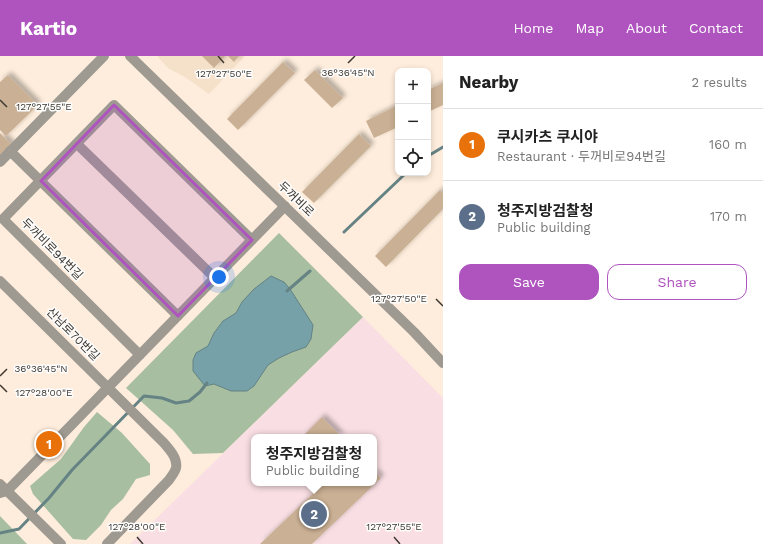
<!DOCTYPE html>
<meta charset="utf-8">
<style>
:root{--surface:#fff;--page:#f2f2f2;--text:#222;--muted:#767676;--line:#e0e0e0;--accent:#af54bf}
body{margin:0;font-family:"Work Sans","Noto Sans KR",sans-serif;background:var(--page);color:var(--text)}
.controls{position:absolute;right:12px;top:12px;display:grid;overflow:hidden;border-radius:8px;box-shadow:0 2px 6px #0003}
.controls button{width:36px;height:36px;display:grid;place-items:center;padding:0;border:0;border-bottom:1px solid var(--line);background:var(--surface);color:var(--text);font:20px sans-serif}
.you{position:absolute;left:219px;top:221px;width:14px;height:14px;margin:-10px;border:3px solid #fff;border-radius:50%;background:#1a73e8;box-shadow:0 0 0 6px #1a73e833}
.badge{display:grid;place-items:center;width:26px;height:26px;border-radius:50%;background:var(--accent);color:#fff;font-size:13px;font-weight:700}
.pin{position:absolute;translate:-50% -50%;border:2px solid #fff;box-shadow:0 1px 4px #0006}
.popup{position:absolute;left:251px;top:378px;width:126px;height:52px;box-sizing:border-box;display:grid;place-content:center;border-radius:8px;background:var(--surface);filter:drop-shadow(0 1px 3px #0005);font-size:13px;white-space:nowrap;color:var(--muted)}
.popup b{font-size:15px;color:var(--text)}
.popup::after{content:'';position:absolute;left:50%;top:100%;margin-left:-8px;border:8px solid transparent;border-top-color:var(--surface)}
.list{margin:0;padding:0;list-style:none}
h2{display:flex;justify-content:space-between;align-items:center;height:52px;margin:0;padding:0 16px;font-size:17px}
h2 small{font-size:13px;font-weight:400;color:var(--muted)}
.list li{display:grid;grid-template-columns:26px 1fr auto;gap:12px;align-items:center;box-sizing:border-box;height:72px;padding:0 16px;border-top:1px solid var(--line)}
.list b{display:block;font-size:15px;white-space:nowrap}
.list p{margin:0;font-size:13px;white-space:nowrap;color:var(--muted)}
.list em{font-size:13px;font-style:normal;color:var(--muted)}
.actions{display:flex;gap:8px;padding:12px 16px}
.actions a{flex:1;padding:9px 0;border:1px solid var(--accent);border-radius:12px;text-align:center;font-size:14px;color:var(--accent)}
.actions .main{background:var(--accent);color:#fff}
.icon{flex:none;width:22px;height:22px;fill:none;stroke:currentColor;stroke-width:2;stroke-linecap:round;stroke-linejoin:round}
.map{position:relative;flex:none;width:443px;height:488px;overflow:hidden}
header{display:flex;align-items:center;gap:24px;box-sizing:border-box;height:56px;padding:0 20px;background:var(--accent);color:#fff}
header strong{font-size:19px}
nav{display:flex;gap:22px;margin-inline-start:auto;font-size:14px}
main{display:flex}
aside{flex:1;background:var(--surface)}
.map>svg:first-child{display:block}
.commercial{fill:#f9dfe3;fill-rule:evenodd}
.built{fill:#f5e0c9}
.forest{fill:#a7bea0}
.water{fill:#76a1a8;stroke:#658284}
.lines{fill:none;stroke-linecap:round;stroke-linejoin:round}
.stream{stroke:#658284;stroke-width:3}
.building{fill:#cab094;filter:url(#shadow)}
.minor{stroke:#9e9991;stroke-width:10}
.marked{fill:#af54bf;fill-opacity:0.2;stroke:#af54bf;stroke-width:3;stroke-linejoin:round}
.ticks{fill:none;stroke:#3e3831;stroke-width:1.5}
.labels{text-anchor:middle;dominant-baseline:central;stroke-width:3;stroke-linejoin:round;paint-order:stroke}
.street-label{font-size:12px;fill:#3e3831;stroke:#fdfdfd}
.ticks-label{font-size:10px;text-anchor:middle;fill:#3e3831;stroke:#fdfdfd;stroke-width:3;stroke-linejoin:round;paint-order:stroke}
</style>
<header>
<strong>Kartio</strong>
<nav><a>Home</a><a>Map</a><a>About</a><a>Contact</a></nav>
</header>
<main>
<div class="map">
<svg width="443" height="488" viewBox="0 0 443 488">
<defs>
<filter id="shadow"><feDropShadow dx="3.5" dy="-3.5" stdDeviation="2" flood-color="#0004"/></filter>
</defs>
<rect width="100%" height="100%" fill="#feeddc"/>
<!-- commercial -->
<path class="commercial" d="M363 261 443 342V488H130ZM254 381H374V427H254Z"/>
<!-- built -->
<path class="built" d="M157 0H245L209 38 185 21 168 12Z"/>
<!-- forest -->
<path class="forest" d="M279 177 363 261 223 397 193 398 173 374 126 332Z
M97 356 122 377 150 408V419L136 423 123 443 111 454 101 469 86 484 73 483 33 438 30 430 61 403 84 371Z
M0 460 27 488H0Z"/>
<!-- water -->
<path class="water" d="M271 220 284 226 290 233 313 269 311 283 306 291 292 296 279 302 268 309 254 330 247 335H231L214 328 205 330 193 315V304L196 297 208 290 214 277 223 265 236 257 242 246 254 233Z"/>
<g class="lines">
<!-- stream -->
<path class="stream" d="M428 100 443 91
M344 176 406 117
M287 235 310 215
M0 477 19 473 49 442 72 414 144 340 162 342 176 347 189 345 200 336 207 327"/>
</g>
<!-- building -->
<path class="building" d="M202 0H225L214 12Z
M228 0H239L234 6Z
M283 6 295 17 238 74 227 63Z
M315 14 343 42 332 52 304 24Z
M8 19 38 49 6 80 0 74V26Z
M443 27V49L428 56V34Z
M398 49V71L374 82 366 65Z
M0 77 13 90 0 102Z
M359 78 371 90 314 147 302 136Z
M440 134 443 137V153L386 211 375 200Z
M322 361 342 381H302Z
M374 415 381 422 312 488H260L324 427H374Z"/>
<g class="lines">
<!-- minor -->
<path class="minor" d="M130 0 414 276 443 307
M77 88 215 222
M10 95 178 260
M0 106 104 0
M0 225 163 386C169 393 178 402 176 412 175 416 171 421 169 424L107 488
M140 299 3 163 114 49 252 184
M0 428 61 488
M0 437 7 435 285 150"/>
</g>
<!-- marked area -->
<path class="marked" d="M114 49 252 184 178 260 41 125Z"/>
<!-- ticks -->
<path class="ticks" d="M218 0 224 7M348 7 355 0M0 44 7 51M436 243 443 250M0 320 7 313M0 329 7 336M137 481 143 488M394 481 400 488"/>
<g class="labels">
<!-- street labels -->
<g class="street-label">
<text transform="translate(296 143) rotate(44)">두꺼비로</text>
<text transform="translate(52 193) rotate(45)">두꺼비로94번길</text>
<text transform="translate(73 278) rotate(45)">산남로70번길</text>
</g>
</g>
<g class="ticks-label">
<text x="348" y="20">36°36'45"N</text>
<text x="224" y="21">127°27'50"E</text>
<text x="44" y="54">127°27'55"E</text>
<text x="399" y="246">127°27'50"E</text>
<text x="41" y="316">36°36'45"N</text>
<text x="44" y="340">127°28'00"E</text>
<text x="137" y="474">127°28'00"E</text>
<text x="394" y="474">127°27'55"E</text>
</g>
</svg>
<div class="controls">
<button>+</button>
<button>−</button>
<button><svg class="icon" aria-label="locate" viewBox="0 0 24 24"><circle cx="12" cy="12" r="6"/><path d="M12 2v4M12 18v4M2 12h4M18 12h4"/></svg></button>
</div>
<div class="you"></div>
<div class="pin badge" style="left:49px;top:388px;background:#e8710a">1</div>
<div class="pin badge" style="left:314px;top:458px;background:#5c6f8a">2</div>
<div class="popup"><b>청주지방검찰청</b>Public building</div>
</div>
<aside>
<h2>Nearby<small>2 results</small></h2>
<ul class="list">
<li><span class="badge" style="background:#e8710a">1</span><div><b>쿠시카츠 쿠시야</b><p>Restaurant · 두꺼비로94번길</p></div><em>160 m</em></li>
<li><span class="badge" style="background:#5c6f8a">2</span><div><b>청주지방검찰청</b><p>Public building</p></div><em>170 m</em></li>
</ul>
<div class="actions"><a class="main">Save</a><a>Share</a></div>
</aside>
</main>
